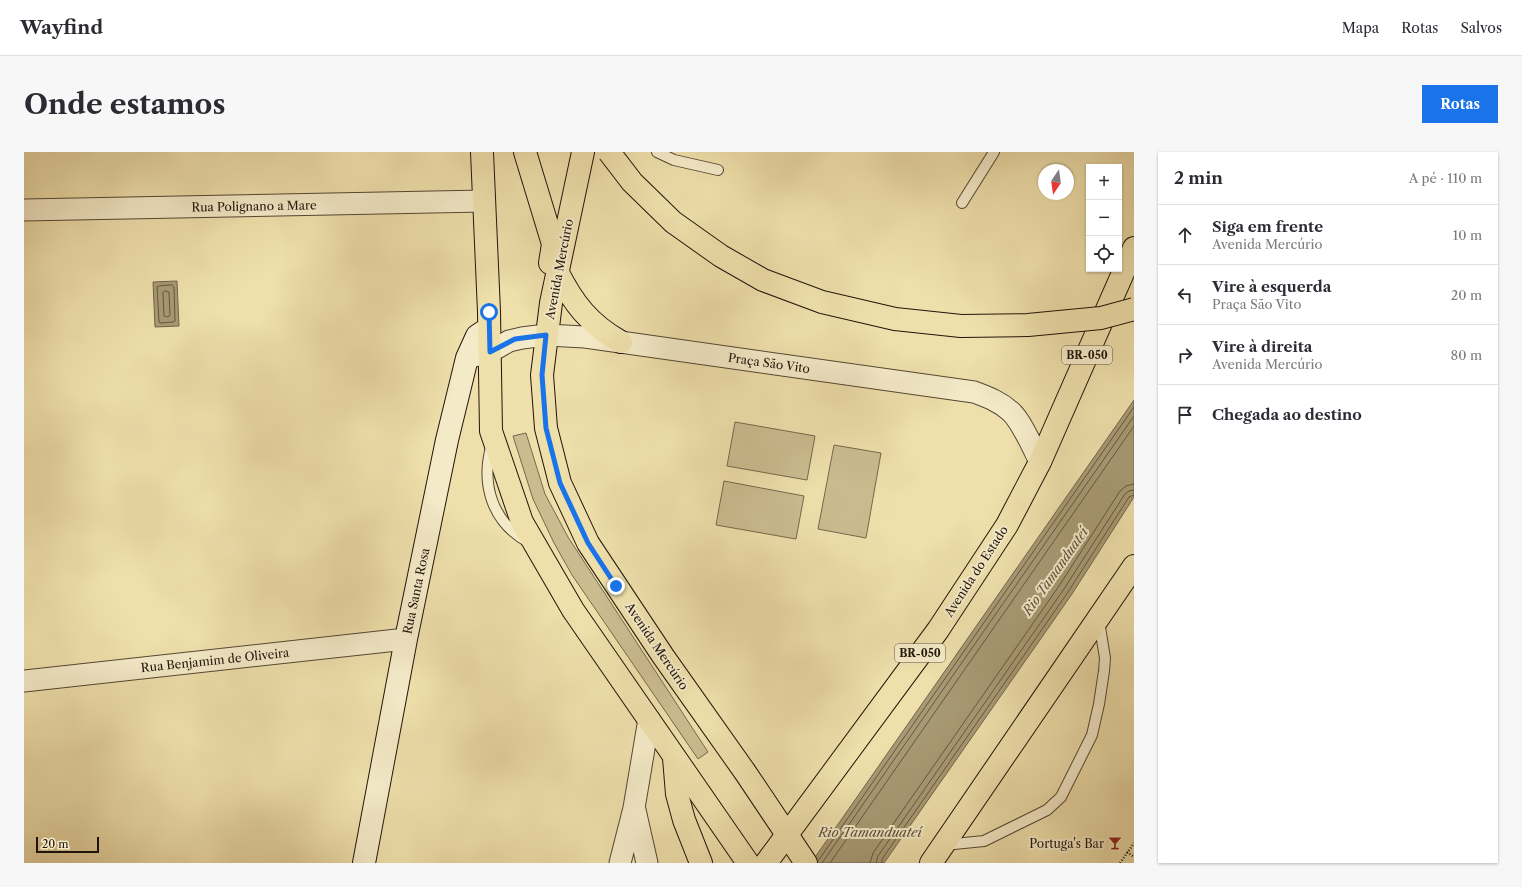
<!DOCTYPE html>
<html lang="pt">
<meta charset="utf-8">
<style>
:root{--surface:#fff;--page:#f7f7f7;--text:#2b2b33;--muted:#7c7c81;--line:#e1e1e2;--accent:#1a73e8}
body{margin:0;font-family:"Libre Caslon Text",serif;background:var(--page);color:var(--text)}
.controls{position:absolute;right:12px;top:12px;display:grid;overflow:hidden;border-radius:0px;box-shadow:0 1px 3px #0004}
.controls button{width:36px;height:36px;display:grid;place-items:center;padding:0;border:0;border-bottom:1px solid var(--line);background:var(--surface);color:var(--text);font:20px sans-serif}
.compass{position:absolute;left:1014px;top:12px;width:36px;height:36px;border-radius:50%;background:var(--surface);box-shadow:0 1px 3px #0004;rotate:193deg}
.scale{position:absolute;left:12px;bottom:10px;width:63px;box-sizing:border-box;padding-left:4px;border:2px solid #21140a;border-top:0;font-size:11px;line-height:14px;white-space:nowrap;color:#21140a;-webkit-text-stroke:3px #f4eac8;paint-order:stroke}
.stop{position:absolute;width:12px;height:12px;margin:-9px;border:3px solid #1a73e8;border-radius:50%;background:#fff}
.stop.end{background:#1a73e8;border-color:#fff;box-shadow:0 1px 4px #0008}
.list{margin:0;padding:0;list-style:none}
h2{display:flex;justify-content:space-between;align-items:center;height:52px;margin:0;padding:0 16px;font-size:17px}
h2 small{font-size:13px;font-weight:400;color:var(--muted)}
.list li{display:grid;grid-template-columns:26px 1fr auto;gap:12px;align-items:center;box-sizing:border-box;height:60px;padding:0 16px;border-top:1px solid var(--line)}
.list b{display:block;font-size:15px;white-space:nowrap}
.list p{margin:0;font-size:13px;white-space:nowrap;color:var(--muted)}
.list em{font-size:13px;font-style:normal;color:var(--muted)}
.icon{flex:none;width:22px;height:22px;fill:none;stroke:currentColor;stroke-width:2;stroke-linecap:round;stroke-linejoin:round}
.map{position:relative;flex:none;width:1110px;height:711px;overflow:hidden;border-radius:0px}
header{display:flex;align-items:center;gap:24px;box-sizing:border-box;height:56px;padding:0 20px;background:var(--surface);border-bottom:1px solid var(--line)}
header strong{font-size:19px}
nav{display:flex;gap:22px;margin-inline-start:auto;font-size:14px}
.intro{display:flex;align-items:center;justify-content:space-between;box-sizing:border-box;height:96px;padding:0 24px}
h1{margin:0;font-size:28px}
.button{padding:10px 18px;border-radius:0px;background:var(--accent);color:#fff;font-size:14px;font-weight:700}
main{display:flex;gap:24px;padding:0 24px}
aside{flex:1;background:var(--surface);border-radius:0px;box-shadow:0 1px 3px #0004}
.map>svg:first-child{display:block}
.green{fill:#cbbc90;stroke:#76684d}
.water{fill:#a89a74;stroke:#72644a}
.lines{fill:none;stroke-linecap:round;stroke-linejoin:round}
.shore{stroke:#64573f;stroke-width:1}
.service-casing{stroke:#544732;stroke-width:12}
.minor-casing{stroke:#544732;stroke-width:23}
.secondary-casing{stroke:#21140a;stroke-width:24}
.primary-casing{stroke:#21140a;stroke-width:24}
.trunk-casing{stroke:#21140a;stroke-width:24}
.path{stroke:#21140a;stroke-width:2.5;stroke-dasharray:1 2;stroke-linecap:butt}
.service{stroke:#f4eac8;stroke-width:10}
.minor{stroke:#f4eac8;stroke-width:21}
.secondary{stroke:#f4eac8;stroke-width:22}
.primary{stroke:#eedfab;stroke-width:22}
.trunk{stroke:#eedfab;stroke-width:22}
.primary-bridge-casing{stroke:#21140a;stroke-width:24;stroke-linecap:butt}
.primary-bridge{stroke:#eedfab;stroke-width:22}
.route{stroke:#1a73e8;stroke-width:5}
.labels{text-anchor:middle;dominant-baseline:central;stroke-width:4;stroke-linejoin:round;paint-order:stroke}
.shield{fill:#f4eac8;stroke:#605443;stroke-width:1}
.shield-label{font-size:11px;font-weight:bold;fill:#21140a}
.street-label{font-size:12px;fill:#21140a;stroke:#f4eac8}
.poi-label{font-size:12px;fill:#21140a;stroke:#f4eac8;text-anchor:end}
.water-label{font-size:13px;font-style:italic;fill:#5e503a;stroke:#f4eac8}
</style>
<header>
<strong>Wayfind</strong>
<nav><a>Mapa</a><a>Rotas</a><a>Salvos</a></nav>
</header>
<div class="intro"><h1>Onde estamos</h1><a class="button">Rotas</a></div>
<main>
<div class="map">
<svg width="1110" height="711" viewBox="0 0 1110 711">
<rect width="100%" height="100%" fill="#eedfab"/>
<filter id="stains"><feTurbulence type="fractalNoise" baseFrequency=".005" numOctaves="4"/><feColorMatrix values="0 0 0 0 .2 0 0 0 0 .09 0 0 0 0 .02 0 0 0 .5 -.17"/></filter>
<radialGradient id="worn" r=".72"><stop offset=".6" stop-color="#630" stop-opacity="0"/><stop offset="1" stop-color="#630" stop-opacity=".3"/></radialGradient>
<!-- green -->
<path class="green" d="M711 270 791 284 783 328 703 314Z
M502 281 521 342 544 385 684 600 674 607 548 423 530 391 509 347 489 284Z
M810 293 857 301 842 386 794 377Z
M700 329 780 344 772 387 692 373Z"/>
<!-- water -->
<path class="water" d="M153 129 155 174 131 175 129 130Z
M1110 248V345L1048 442 860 711H787Z"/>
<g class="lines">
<!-- shore -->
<path class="shore" d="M148 133 150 135 151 169 149 170 136 171 135 169 133 135 135 134Z
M141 139 145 140 146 163 144 165 140 164 139 141Z
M794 709 1110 255
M798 711 1110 264
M806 711 1110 274
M846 711 849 701 1035 434 1096 339 1102 334 1110 332
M852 711 854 704 1040 437 1101 342 1105 339 1110 338
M858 711V707L1044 440 1105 345 1110 343"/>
<!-- service casing -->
<g class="service-casing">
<path id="service" d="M633 0 650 8 694 18
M938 51 970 0
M468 292C456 332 468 371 506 391
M920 693 960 689 1023 658 1037 645 1068 583 1075 552 1080 519 1081 506 1075 469"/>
</g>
<!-- minor casing -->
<g class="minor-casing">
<path id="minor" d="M0 58 460 49
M450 204 466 200 485 189 498 186 522 183 561 185 950 240C963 245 975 249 986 259 997 268 1009 296 1016 310
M0 529 382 487
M611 658 623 711
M596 711 610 656 625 567"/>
</g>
<!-- secondary casing -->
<g class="secondary-casing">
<path id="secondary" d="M340 711 382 487 423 288 443 206 453 184 465 176"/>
</g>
<!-- primary casing -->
<g class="primary-casing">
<path id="primary" d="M458 0 465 160 467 279 498 370 549 458 724 711
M501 0 529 92 526 111
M559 0 527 151 518 223 522 276 536 331 564 391 639 504 721 620 782 711
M533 119C549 151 565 172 597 190"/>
</g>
<!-- trunk casing -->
<g class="trunk-casing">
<path id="trunk" d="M650 606 653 642 660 668 677 711
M742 711 914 478 983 373 1016 310 1110 96
M907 711 1110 414"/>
</g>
<!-- path -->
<path class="path" d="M1103 700 1110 705
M1096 711 1110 691"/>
<!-- service -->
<use href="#service" class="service"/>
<!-- minor -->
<use href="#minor" class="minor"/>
<!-- secondary -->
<use href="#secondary" class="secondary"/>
<!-- primary -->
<use href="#primary" class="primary"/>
<!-- trunk -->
<use href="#trunk" class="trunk"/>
<!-- primary-bridge casing -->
<g class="primary-bridge-casing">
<path id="primary-bridge" d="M585 0 608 30 649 70 697 104 739 128 798 150 871 167 937 174 1004 173 1077 166 1110 157"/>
</g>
<!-- primary-bridge -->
<use href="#primary-bridge" class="primary-bridge"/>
</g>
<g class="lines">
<!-- route -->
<path class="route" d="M465 160 466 200 491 187 522 183 518 223 522 276 536 331 564 391 592 434"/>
</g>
<!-- icons -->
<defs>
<g id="bar-bare" transform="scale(1.08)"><path d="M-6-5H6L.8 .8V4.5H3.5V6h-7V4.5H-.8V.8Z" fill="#8f2418" stroke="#f4eac8" stroke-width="2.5" paint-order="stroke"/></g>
</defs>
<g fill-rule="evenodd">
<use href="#bar-bare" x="1091" y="691"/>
</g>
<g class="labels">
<!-- shield labels -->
<g class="shield">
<rect x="1038" y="194" width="50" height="18" rx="3"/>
<rect x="871" y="492" width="50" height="18" rx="3"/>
</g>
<g class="shield-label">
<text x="1063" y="203">BR-050</text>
<text x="896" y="501">BR-050</text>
</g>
<!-- street labels -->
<g class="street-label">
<text transform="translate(230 54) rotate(-1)">Rua Polignano a Mare</text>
<text transform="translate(535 117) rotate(-79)">Avenida Mercúrio</text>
<text transform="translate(745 211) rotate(8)">Praça São Vito</text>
<text transform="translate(952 419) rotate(-57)">Avenida do Estado</text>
<text transform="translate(392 439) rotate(-78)">Rua Santa Rosa</text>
<text transform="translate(633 494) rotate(56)">Avenida Mercúrio</text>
<text transform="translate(191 508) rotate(-6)">Rua Benjamim de Oliveira</text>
</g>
<!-- poi labels -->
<g class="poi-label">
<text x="1080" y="691">Portuga's Bar</text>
</g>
<!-- water labels -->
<g class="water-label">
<text transform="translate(1031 419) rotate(-55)">Rio Tamanduateí</text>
<text x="846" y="680">Rio Tamanduateí</text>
</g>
</g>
<rect width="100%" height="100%" filter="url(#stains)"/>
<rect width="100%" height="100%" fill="url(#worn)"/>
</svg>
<div class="controls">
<button>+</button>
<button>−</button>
<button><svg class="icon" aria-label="locate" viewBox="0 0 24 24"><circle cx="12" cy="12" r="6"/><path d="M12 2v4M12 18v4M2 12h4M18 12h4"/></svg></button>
</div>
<svg class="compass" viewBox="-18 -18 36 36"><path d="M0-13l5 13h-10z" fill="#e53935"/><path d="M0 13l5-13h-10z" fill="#7c7c81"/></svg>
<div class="scale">20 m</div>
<div class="stop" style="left:465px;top:160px"></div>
<div class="stop end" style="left:592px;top:434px"></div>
</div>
<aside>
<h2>2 min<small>A pé · 110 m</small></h2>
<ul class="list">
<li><svg class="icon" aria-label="ahead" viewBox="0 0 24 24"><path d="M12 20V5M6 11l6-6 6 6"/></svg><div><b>Siga em frente</b><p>Avenida Mercúrio</p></div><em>10 m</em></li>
<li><svg class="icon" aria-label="left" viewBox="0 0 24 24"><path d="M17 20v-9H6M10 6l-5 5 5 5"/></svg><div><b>Vire à esquerda</b><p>Praça São Vito</p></div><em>20 m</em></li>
<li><svg class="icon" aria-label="right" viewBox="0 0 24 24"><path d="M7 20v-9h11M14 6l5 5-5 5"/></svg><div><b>Vire à direita</b><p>Avenida Mercúrio</p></div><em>80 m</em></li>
<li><svg class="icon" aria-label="arrive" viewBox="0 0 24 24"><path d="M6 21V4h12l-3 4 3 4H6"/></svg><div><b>Chegada ao destino</b></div></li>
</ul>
</aside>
</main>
